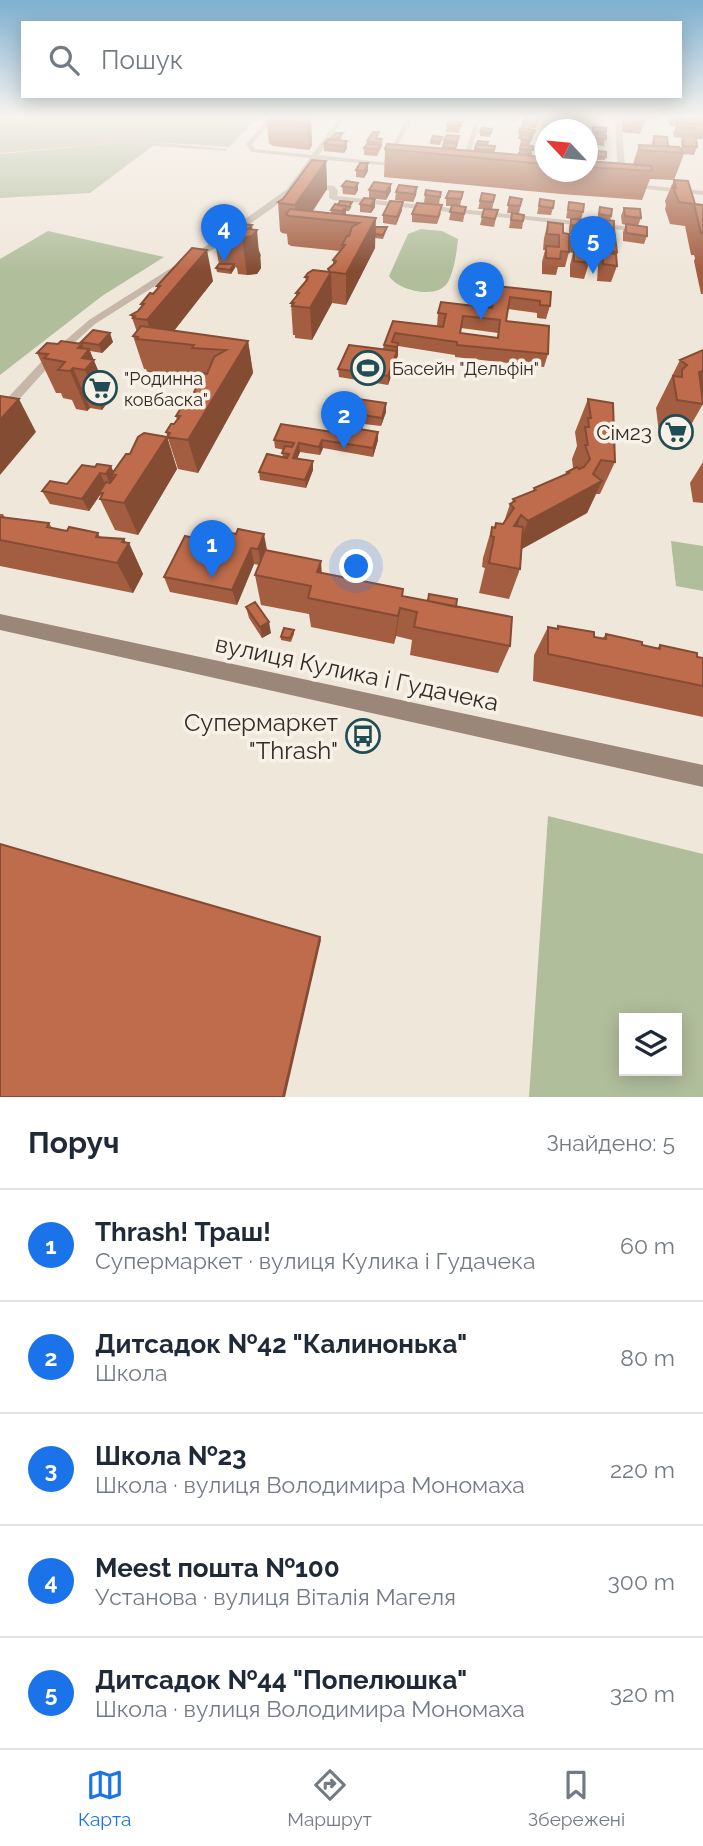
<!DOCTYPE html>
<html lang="uk">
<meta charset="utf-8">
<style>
:root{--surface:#fff;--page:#f2f2f3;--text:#1f2937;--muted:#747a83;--line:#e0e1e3;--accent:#1a73e8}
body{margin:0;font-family:Raleway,sans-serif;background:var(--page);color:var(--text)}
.controls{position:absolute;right:21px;bottom:21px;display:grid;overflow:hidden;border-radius:0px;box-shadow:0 4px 18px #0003}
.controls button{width:63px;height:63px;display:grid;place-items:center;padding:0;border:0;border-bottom:2px solid var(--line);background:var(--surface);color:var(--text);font:35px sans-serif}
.compass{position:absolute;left:535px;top:119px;width:63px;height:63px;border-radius:50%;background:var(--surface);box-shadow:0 4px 18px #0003;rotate:296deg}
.you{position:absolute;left:357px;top:567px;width:24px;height:24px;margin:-18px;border:5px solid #fff;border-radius:50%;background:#1a73e8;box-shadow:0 0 0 10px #1a73e833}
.badge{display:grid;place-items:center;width:46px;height:46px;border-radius:50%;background:var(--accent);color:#fff;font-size:23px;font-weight:700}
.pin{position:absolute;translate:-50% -58px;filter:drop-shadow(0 2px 4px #0008)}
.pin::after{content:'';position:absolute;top:37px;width:24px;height:21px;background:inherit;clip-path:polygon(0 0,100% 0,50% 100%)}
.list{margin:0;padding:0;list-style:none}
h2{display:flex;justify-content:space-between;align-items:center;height:91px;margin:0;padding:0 28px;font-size:30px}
h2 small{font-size:23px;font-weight:400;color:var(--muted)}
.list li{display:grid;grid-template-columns:46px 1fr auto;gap:21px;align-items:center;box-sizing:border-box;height:112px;padding:0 28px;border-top:2px solid var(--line)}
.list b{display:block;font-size:26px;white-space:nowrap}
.list p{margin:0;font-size:23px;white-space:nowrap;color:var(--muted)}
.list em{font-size:23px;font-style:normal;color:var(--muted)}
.icon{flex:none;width:38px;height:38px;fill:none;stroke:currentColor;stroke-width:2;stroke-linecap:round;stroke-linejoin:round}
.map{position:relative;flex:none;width:703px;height:1097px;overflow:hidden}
.search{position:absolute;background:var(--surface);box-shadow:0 4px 18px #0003;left:21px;right:21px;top:21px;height:77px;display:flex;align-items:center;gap:18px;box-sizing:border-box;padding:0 24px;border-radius:0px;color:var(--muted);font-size:26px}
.sheet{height:651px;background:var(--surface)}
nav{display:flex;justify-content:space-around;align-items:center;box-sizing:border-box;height:98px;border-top:2px solid var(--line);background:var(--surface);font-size:19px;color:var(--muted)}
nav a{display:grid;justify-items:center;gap:4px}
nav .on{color:var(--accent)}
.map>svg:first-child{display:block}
.green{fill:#b1be9c;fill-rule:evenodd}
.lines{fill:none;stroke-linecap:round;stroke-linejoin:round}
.minor{fill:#c7b7a8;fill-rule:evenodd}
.secondary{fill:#9a8779;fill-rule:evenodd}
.wall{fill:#a35d40;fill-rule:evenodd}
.shaded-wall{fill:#854c34}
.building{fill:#be6c4b;stroke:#854c34;stroke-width:2;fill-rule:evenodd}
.labels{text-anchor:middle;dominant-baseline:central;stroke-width:7;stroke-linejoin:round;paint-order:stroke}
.far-poi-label{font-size:18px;fill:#342c27;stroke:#f8f1e7;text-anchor:start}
.poi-label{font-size:21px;fill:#342c27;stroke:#f8f1e7;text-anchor:end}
.near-street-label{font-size:24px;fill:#342c27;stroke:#f8f1e7}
.near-poi-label{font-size:24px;fill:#342c27;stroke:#f8f1e7;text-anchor:end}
</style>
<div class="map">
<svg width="703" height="1097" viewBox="0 0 703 1097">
<rect width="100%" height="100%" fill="#f0e7db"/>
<!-- green -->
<path class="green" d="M0 116H259L229 147 137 141 0 151Z
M119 143 154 145 90 193 0 198V154Z
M421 229 442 231 458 239C457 251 454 271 448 282 438 300 398 291 389 276L408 234Z
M48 231 164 257 102 296 0 375V259Z
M671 541 703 546V591L676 586Z
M548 816 703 854V1097H529ZM624 1018H677V1071H624Z"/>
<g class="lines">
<!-- minor -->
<path class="minor" d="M270 116H276L252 144 255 149 312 155 340 116H346L319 155 405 165 402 167 316 159 292 194 223 243 95 324 52 363 4 416 0 417V406L44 359 89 320 217 239 286 190 310 158 251 152 246 144Z
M408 116H414L390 159 385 160Z
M476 116H482L465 169 460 170Z
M544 116H550L548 130H546L544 174 540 176 536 174Z
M615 116H621L626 180 622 182 618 180Z
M118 139 228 149 225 151 118 143 0 153V149Z
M310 183 334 186 338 191 337 196 642 228 646 230 642 232 333 200 329 198V190L307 187Z
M625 183 703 191V195L628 187Z"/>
<!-- secondary -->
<path class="secondary" d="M0 614 703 765V787L0 630Z"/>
</g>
<!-- wall -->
<path class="wall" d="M311 116 309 119H311L312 145 309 150 273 146 269 143 266 117Z
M524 116 539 117 536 128 521 127Z
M624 116H659L658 120 643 118 644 123 640 134 622 132V121Z
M667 116H703V139H696L697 147 694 155 684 154 674 180 695 204 703 205V294H701L694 261 695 258 694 255H691L685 226 670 224 665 209 666 205 665 201 674 180 650 179 642 200 561 194 384 177 385 149H442L444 140 459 136 456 150 475 151 476 144 495 146 494 153 545 157V172H587V161L633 164 639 145 651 146 654 136 668 146 681 149V141L682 138 674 137 673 133 676 126H670L669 121 671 117Z
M462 122 459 133 446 132 447 125Z
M593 127 606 132 604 146 588 144 590 133H592Z
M520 128 535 130 532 140H531L529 146H533L532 154 519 152 521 139H518Z
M492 129 490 137 480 136V132Z
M343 137 339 141H347V148L344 153 324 151V144L330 140Z
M442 137 440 145 430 144 431 141Z
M379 139H382V146L377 156 364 155V148L367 144V141Z
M598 151 606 157 605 160H596Z
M326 161 327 189 313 211 331 213V210L352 206 349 211H346L345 215 375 227H387L386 231 383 239 375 238V248L346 305 332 303 312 340 295 338V335H293L291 303 296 297V293L306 282 305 277 328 272V269L333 265V260L340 251 291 246 288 244 287 234 282 233 280 231 278 202 283 199Z
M356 170 368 171 364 178 356 177Z
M358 183V190L355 195 343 194 342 186Z
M391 184V191L386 200 369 198V190Z
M417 187 416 195 413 202 395 200 396 192Z
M441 192 439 204 424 203 425 195Z
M463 192 460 206 466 207 463 222 449 220 452 206H446V198Z
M495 195 492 210 496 218 494 227 480 225 484 209H478L480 201Z
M510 197 522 199 519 214 507 213Z
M540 199 553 208 551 215 537 214Z
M569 202 583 212 581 220 588 227 586 238 583 250 589 263 584 279 570 277V265L573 253 569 252 565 267H558L556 275 542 274V262L545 250H543L544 238 548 222 563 233 569 240 571 234H569V227L571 219 566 218Z
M360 204 375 207 371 213 360 212Z
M600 207 611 216 610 221 614 229 617 252 616 254 617 266 611 282 597 281 598 266H596L594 243 596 238 594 237 595 227Z
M624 208 641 218 638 226 647 236 644 244 623 241V232L626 225 622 224 621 216Z
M402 210 396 225 383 223V215Z
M441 213 437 224 412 222V214Z
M512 213 524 215 522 229 509 228Z
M244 222V224L252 230 261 256 260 257 261 268 257 274 247 275 238 274 237 268 235 267 231 274 217 272 216 268 219 264 212 226Z
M213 281 174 331 248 341 253 373 198 473 178 469 166 432 174 424 177 420 176 416 190 400 200 380V378L147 372 146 369H144L133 336 137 332 131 315 138 311 142 307 141 304 157 289V286Z
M488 285 551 292 550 306 546 319 537 318V313L508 309 506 321 548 354 544 367 455 357V355L398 346V355L388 385 339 377 338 369 383 349 384 345 393 321 443 327 437 326 438 313 492 308 483 307ZM461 328 498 333 497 338 460 333Z
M81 342H113L102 353 90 351 110 399 102 410 90 408 87 411 76 409 72 400 63 398 61 393H56L37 353 58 344H82L84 349Z
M703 350V395H702L703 404 684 437 659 433 656 408 680 360Z
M588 399 615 462 600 494H596L587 513 522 549 520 569 509 599 479 593 485 568 482 567 483 558 492 527 495 528 496 523 503 524 504 522 510 504 512 503 513 499 533 491 534 488 565 475 567 472 573 468 572 459 577 446 575 432Z
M386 403V412L381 426 364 424 362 429 378 440 373 457 323 448 320 455 300 452 297 459 313 470 306 488 260 480 259 472 283 457 282 453 284 450 275 448 274 440 332 432 349 427V422L338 420V412Z
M167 437 177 469 138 535 115 530 100 499 101 496 100 495 89 511 50 504 42 491 67 484 82 465 113 471 130 454Z
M703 462V503L693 502 690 483Z
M0 514H3L5 518 49 523 52 528 67 531 98 533 100 537 124 539 126 543H129L143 574 133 593 0 566Z
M185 536 267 550V551L322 573 403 596 456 607 510 646 498 673 410 655 412 640 396 636 394 644 311 627 309 614 261 605 255 575 259 565 254 564 237 605 170 592 164 577Z
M246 607 271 633 262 638 249 618Z
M558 626 594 637 603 638 606 634 642 645 657 648 660 645 703 658V717L533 681 534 655 548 627 557 628Z
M294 630V634L291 642 281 640V637Z"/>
<!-- shaded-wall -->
<path class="shaded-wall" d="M311 119 312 145 309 150 307 123Z
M347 141V148L344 153V146Z
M326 161 327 189 308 217 296 216 295 205Z
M368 163V171L364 178V171Z
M358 183V190L355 195V188Z
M391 184V191L386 200V192Z
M417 187 416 195 413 202 414 194Z
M375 199V207L371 213V206Z
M403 202 402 210 396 225 397 217Z
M346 206V213L343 219 342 211Z
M376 218 375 248 346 305V274Z
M244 222 246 237 248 229 252 225 253 235 257 230 259 253 260 252 261 268 257 274 247 275 242 238V224Z
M207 250 213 281 165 342 154 341 147 320Z
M234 264 235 268 231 274 230 270Z
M331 272 332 303 312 340 310 308Z
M110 333 113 342 102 353 99 345Z
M248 341 253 373 198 473 188 440Z
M398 343V355L388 385V376Z
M82 344 86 354 89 349 110 399 102 410 85 370 78 348Z
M73 368 90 408 87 411 70 371Z
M703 371V395L688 402 699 372Z
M19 399 36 432 0 475V420Z
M386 403V412L381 426 382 418Z
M364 415V424L359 437V429Z
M378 432V440L373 457V448Z
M167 437 177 469 138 535 124 503Z
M322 440 323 448 320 455 319 447Z
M299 443 300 452 294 466 293 458Z
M601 460 588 488 602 481 587 513 516 552 528 521 593 474Z
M313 461V470L306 488 305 480Z
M111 466 115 475 112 474 115 481 111 487 106 474Z
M100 473 106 486 99 493 100 495 89 511 82 499Z
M521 515 511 546 514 526Z
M264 534 267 550 261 565 258 549Z
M124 539 127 545 129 543 143 574 133 593 117 563 122 542Z
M251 548 254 564 237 605 232 590Z
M321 561 323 591 319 602 317 572Z
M400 608 396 636 394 644 398 616Z
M269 622 271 633 262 638 260 627Z
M320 937 321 940 285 1097H283Z"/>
<!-- building -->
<path class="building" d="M290 116 311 119 307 123 270 120 266 117Z
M524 116H531L539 117 538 121 523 120Z
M625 116H643L644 123 625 122Z
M672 116H703V120L672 119Z
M449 121 462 122 460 126 447 125Z
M677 123 703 125V129L678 127Z
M593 127 606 128V132L593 131Z
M482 128 492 129 491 133 480 132Z
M520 128 535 130 534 133 519 132Z
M373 132H379L376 138 382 139 380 143 367 141Z
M336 133H343L336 140H330Z
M590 133 606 135V139L590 137Z
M447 135 459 136 457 142 444 140Z
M522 135 531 136 530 141 521 139Z
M683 135 696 136 697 147 684 146Z
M433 136 442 137 440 142 431 141Z
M654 136 667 137 668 146H654Z
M328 139 347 141 344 146 324 144Z
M478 141 488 142 486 145H477Z
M444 143 457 144 455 148 443 147Z
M367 144 380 145 377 149 364 148Z
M387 144 545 157V164L385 149Z
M476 144 495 146 494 150 475 149Z
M521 145 533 146V150L520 149Z
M639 145 679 147 684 153 640 150Z
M598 151 606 152V157L598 156Z
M519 153 531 154 530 156 519 155Z
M312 160 326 161 295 205 280 203 278 202 283 199Z
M587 161 651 166 652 171 587 167Z
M360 163H368L364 171 356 170Z
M674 180 688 181 695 204 703 205V233H701L694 204 679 202 673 187 676 188Z
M346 181 358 183 355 188 342 186Z
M374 182 391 184 386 192 369 190Z
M399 185 417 187 414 194 396 192Z
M426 190 441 192 440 197 425 195Z
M449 191 463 192 461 199 446 198Z
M482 193 495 195 493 202 480 201Z
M510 197 522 199 520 206 508 205Z
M364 198 375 199 371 206 360 204Z
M540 199 554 201 553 208 539 206Z
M340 201 352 202 349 207 338 205Z
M390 201 403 202 397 217 383 215Z
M569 202 584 204 583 212 568 210Z
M417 203 442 205 438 217 412 214Z
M335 204 346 206 342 211 331 210Z
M452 205 466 207 464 214 450 212Z
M600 207 612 209 611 216 599 214Z
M624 208 640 209 641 218 625 216Z
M290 209 376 218 346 274 331 272 310 308 292 306 294 303H291L299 293H296L307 280 308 277H305L308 273 313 270 330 272 328 269 335 263 336 261 333 260 345 245H342L347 236H349L352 227 359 223 289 216 286 214Z
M484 209 498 210 495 219 482 217Z
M512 213 524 215 523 221 511 220Z
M571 219 588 220V227L586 226H571Z
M597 219 614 221V229L599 228 598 230H596Z
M228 220 244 222 242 224 252 225 248 229 257 230 252 236 242 238 232 236 236 232 212 226 217 221Z
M548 222 563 224V233L569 234V252L561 251 560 259 546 258V246L559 247V235L547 234Z
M626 224 647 227V236L626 233Z
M573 225 586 226V238L573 237Z
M375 227H387L383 235 375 234Z
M599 228 614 229 617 252 601 250Z
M192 248 207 250 147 320 133 318 135 316 131 315 138 311 144 304H141L150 293 153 294 160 286H157Z
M574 250 588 251 589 263 574 261Z
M602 252 616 254 617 266 603 264Z
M219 264H234L230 270 216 268Z
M488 285 551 292 550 306 540 305V301L510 297 506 321 549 326 548 354 457 345V342L395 333 392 342 398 343 397 347 384 345 393 321 443 327 446 314 438 313 441 302 492 308 494 295 486 294ZM463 316 500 320 498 338 460 333Z
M141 326 248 341 188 440 167 437 170 433 166 432 171 424H174L180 416H176L186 400H190L204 373 207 374 214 357 226 350 192 348 194 345 137 339 138 337 133 336Z
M93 330 110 333 99 345 81 342Z
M61 341 82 344 78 348 89 349 82 358 94 360 85 370 73 368 70 371 58 370 65 362 44 358 48 354 37 353 47 343 58 344Z
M349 345 397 351 388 376 338 369Z
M703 350V371L699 372 703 404 677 400 673 376 682 377V370L687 365 680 360Z
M0 396 19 399 0 420Z
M344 397 386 403 382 418 364 415 359 429 378 432 373 448 322 440 319 447 299 443 293 458 313 461 305 480 259 472 267 454 287 458 289 454 282 453 285 446 292 447 294 443 274 440 281 424 332 432 335 425 354 428 355 424H349L352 416 358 415 338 412Z
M588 399 613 403 615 462 601 460 593 474 602 481 528 521 521 515 514 526 523 527 520 569 489 563 494 537 491 536 492 527 495 528 496 523 503 524 514 508 510 504 515 501 513 499 536 490 534 488 569 473 567 472 577 467 579 469 584 467 590 459 585 445H588L585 427H589L588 418H591Z
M144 433 167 437 124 503 100 499 103 493H99L106 482 110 483 116 475 112 474 126 454H130L138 437Z
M97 464 111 466 106 474 100 473 82 499 42 491 50 481 67 484 82 465 95 467Z
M0 517 49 523 47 527 67 531 69 527 98 533 96 537 124 539 122 542 129 543 117 563 0 540Z
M208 528 236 534 238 529 264 534 258 549 251 548 232 590 164 577 185 536 202 540Z
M265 550 321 561 317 572 403 589 402 596 512 617 510 646 414 627 417 612 400 608 398 616 308 598 311 586 255 575Z
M429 594 457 599 456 607 428 601Z
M255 602 269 622 260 627 246 607Z
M558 626 594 632V637L606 639V634L642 642V645L660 649V645L697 653V657L703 658V686L548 654V627L558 629Z
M284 628 294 630 290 638 281 637Z
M0 844 320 937 283 1097H0Z"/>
<!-- sky -->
<linearGradient id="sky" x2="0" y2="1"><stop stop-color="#7dafd0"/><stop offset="0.43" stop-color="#f8f4ef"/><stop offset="1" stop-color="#f8f4ef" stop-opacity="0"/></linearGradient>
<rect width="703" height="270" fill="url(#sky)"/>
<!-- icons -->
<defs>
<g id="stadium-ring" transform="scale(1.75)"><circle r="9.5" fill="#f8f1e7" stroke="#204d53" stroke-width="1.5"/><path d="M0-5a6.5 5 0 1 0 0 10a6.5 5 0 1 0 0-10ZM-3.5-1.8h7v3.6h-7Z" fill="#204d53"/></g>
<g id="supermarket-ring" transform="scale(1.75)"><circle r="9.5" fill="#f8f1e7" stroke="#204d53" stroke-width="1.5"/><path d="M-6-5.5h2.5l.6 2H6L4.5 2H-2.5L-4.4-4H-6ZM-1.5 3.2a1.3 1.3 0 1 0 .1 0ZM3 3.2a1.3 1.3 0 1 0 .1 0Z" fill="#204d53"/></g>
<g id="bus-ring" transform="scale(1.75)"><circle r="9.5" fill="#f8f1e7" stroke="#204d53" stroke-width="1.5"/><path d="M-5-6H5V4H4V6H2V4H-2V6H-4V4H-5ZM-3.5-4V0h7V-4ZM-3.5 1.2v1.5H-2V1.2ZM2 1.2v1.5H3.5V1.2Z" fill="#204d53"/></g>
</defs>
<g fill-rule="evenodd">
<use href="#stadium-ring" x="368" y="368"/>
<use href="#supermarket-ring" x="100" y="388"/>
<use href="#supermarket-ring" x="676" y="432"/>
<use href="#bus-ring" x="363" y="736"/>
</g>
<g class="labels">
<!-- far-poi labels -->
<g class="far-poi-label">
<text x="392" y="368">Басейн "Дельфін"</text>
<text x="124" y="378">"Родинна<tspan x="124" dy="21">ковбаска"</tspan></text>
</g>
<!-- poi labels -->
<g class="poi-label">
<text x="652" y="432">Сім23</text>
</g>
<!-- near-street labels -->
<g class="near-street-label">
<text transform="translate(357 673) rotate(12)">вулиця Кулика і Гудачека</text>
</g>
<!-- near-poi labels -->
<g class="near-poi-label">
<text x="338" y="722">Супермаркет<tspan x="338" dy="28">"Thrash"</tspan></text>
</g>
</g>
</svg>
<div class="controls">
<button><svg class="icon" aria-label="layers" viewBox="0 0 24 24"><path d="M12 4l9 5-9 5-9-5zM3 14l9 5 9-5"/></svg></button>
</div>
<svg class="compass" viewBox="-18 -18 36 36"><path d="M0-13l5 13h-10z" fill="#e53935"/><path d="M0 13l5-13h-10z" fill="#747a83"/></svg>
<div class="you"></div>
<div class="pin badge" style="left:212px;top:578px">1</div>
<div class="pin badge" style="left:344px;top:449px">2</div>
<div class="pin badge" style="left:481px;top:320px">3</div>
<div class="pin badge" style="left:224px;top:262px">4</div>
<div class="pin badge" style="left:593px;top:274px">5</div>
<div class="search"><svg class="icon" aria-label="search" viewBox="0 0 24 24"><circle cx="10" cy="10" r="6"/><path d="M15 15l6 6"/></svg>Пошук</div>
</div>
<section class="sheet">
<h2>Поруч<small>Знайдено: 5</small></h2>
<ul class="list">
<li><span class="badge">1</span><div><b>Thrash! Траш!</b><p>Супермаркет · вулиця Кулика і Гудачека</p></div><em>60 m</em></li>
<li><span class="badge">2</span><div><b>Дитсадок №42 &quot;Калинонька&quot;</b><p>Школа</p></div><em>80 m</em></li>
<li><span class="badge">3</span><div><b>Школа №23</b><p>Школа · вулиця Володимира Мономаха</p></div><em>220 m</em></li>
<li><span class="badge">4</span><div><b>Meest пошта №100</b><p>Установа · вулиця Віталія Магеля</p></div><em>300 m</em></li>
<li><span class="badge">5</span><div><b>Дитсадок №44 &quot;Попелюшка&quot;</b><p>Школа · вулиця Володимира Мономаха</p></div><em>320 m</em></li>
</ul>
</section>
<nav>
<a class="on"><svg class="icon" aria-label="map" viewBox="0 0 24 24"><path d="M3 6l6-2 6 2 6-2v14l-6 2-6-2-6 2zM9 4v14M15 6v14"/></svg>Карта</a>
<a><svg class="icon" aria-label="directions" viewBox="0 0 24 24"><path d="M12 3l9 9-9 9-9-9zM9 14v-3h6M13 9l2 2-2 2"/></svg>Маршрут</a>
<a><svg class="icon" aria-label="saved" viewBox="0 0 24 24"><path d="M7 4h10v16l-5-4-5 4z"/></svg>Збережені</a>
</nav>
